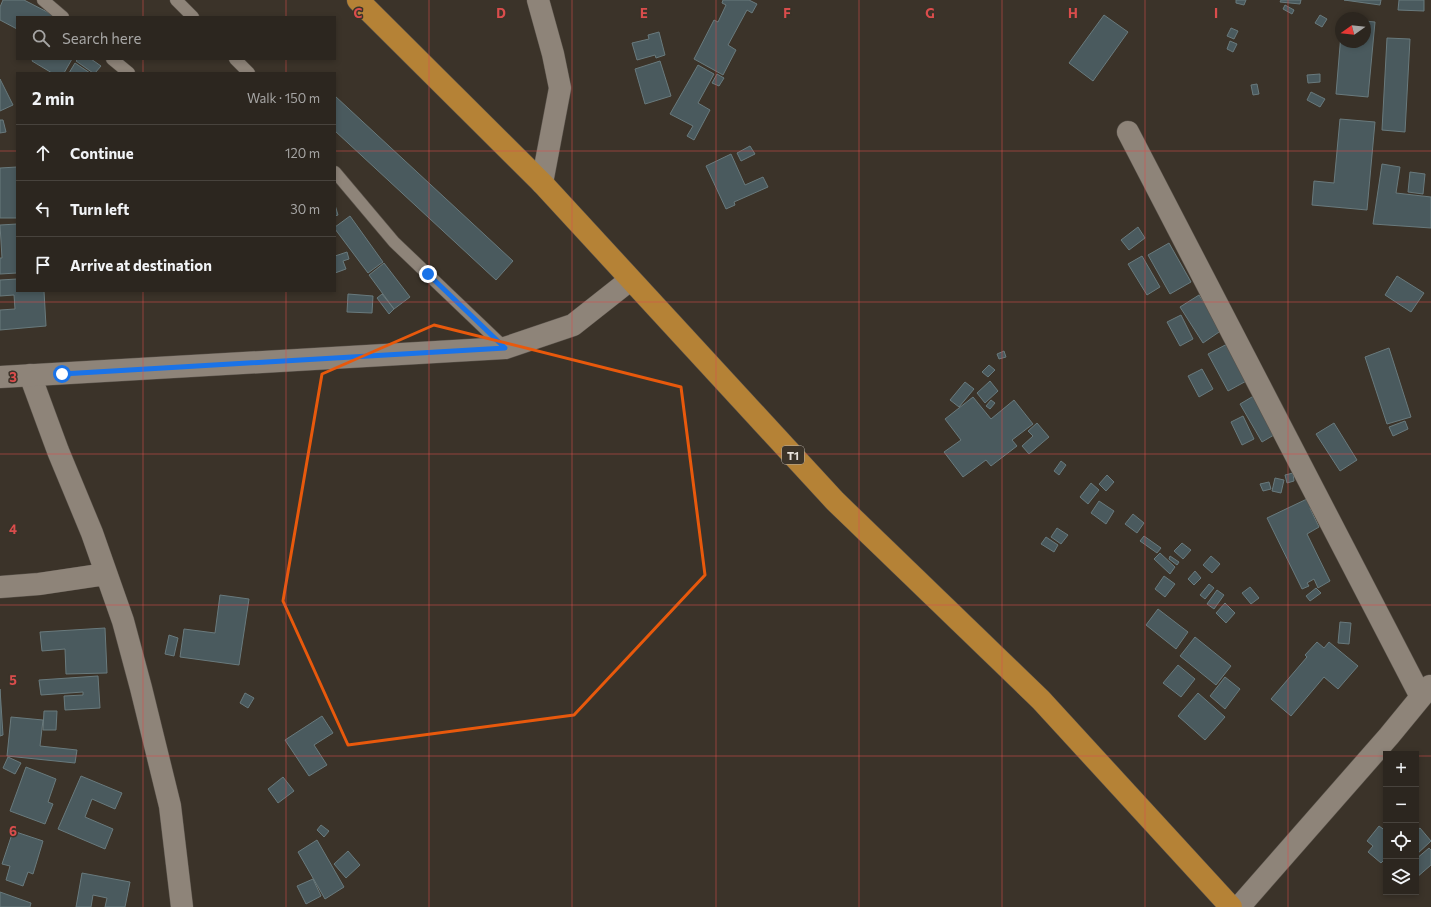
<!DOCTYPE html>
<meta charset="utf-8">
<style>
:root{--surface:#2c261f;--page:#38322c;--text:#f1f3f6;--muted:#a6a5a4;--line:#48433d}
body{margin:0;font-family:Commissioner,sans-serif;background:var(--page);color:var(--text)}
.controls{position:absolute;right:12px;bottom:12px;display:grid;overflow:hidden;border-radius:0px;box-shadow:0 2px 6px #0003}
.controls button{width:36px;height:36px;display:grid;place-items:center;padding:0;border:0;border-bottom:1px solid var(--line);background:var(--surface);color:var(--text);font:20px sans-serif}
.compass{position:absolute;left:1335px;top:12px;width:36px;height:36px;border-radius:50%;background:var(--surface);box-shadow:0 2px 6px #0003;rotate:255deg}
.stop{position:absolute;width:12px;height:12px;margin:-9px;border:3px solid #1a73e8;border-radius:50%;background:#fff}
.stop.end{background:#1a73e8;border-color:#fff;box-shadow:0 1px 4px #0008}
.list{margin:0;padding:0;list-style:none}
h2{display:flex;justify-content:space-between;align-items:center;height:52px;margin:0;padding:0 16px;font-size:17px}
h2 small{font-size:13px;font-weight:400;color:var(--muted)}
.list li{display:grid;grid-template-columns:26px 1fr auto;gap:12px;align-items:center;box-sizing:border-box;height:56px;padding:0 16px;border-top:1px solid var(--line)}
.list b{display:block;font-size:15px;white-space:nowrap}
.list em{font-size:13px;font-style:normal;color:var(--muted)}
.icon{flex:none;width:22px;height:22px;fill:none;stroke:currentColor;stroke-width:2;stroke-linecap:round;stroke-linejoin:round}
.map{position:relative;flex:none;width:1431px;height:907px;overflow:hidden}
.search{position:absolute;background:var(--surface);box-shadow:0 2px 6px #0003;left:16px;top:16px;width:320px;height:44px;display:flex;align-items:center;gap:10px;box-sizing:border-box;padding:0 14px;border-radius:0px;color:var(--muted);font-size:15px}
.panel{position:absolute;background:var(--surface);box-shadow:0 2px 6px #0003;left:16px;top:72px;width:320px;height:220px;border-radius:0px}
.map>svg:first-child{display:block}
.building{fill:#4a5a5e;stroke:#697a7d}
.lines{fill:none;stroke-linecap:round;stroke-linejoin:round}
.service-casing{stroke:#59524a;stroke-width:13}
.minor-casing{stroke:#59524a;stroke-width:23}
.tertiary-casing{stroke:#59524a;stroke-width:23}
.trunk-casing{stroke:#59524a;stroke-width:23}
.service{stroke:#8e8479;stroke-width:12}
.minor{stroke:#8e8479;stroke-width:22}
.tertiary{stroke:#8e8479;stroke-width:22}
.trunk{stroke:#b58236;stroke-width:22}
.route{stroke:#1a73e8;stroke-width:5}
.marked{fill:none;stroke:#e8590c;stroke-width:3;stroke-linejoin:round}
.grid{fill:none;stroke:#da4d4c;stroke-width:1;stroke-opacity:0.55}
.labels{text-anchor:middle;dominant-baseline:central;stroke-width:3;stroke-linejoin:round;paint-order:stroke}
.shield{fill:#3b3329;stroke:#b4aea6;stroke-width:1}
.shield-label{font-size:11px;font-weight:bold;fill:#e8e2dc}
.grid-label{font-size:13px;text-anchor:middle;font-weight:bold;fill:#da4d4c;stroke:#3b3329;stroke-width:3;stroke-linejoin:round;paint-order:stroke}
</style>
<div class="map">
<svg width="1431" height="907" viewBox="0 0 1431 907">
<rect width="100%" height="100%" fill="#3b3329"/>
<!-- building -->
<path class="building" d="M3 0H24L55 16 54 17H17V29L0 20V7Z
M723 0H749L757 4 752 13 747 10 728 45 736 50 723 75 694 59 714 20 718 22 726 5 722 3Z
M1236 0H1246L1244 5 1236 3Z
M1281 0H1301L1300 4 1280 2Z
M1344 0H1381L1380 5Z
M1399 0H1424V11L1398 10Z
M1285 5 1294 10 1292 14 1283 9Z
M1104 15 1128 32 1093 81 1069 63Z
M1320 15 1327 19 1322 27 1315 23Z
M1365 21 1375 22 1368 97 1336 94 1341 34V42H1365Z
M1231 28 1238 31 1234 39 1227 36Z
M659 32 665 55 656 58 655 55 637 60 632 43 649 39 648 35Z
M1387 38 1410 39 1405 132 1382 130Z
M1230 41 1237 44 1233 52 1227 49Z
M33 59H72L64 73H52L32 61Z
M78 59H91L101 66 95 73H93L76 61Z
M660 61 671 96 645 104 635 69Z
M75 63 90 73H69Z
M698 65 714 74 698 103 710 110 694 140 687 136 693 126 670 114Z
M717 74 724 78 719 86 712 83Z
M1320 74V82L1308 83 1307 75Z
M0 79 13 105 0 111Z
M1257 84 1259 94 1253 95 1251 85Z
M1311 92 1325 99 1320 107 1307 100Z
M335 96 513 261 496 280 335 131Z
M1340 119 1375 122 1367 210 1312 205 1314 181 1334 183Z
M0 120H3L6 132 0 133Z
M750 146 755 154 741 161 737 153Z
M731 154 745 185 763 177 768 187 734 202 735 205 726 209 706 166Z
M1382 164 1400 167 1396 193 1431 197V228L1373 224Z
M17 167V218H0V168Z
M1410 172 1425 174 1423 194 1408 192Z
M335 205 338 215 335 216Z
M350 216 383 262 368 273 335 229V227Z
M17 224V273L0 274V258H2L0 225Z
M1138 227 1145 238 1129 250 1121 240Z
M1169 243 1191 282 1170 294 1148 255Z
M347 252 349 259 343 261 346 269 335 273V256Z
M1142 256 1160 287 1147 295 1128 264Z
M384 263 410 297 394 309 369 275Z
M1397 276 1424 293 1411 312 1385 295Z
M17 279V291H44L46 326 0 330V310L15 309 14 295 0 296V280Z
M348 294 373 296 372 313 347 312Z
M382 294 394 309 389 314 377 298Z
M1199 295 1222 330 1203 343 1180 307Z
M1181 315 1193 339 1180 346 1167 322Z
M1231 342 1250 379 1228 391 1208 354Z
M1389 348 1411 417 1387 424 1365 357Z
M1004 351 1006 357 999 359 997 354Z
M989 365 995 370 988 377 982 372Z
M1202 369 1213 389 1199 397 1188 376Z
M990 381 998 391 985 403 977 393Z
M965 382 974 389 959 407 950 400Z
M1257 394 1279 432 1262 442 1240 404Z
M973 397 991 419 1014 400 1033 424 1012 440 1017 446 991 466 986 460 963 477 944 452 961 440 945 419Z
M991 400 995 403 990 409 986 406Z
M1243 416 1254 439 1242 445 1231 422Z
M1405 421 1408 429 1393 436 1389 427Z
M1037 423 1049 437 1029 454 1022 446 1033 436 1028 431Z
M1334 423 1357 460 1340 471 1316 434Z
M1061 461 1066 465 1059 475 1054 471Z
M1293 473 1294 481 1287 483 1285 475Z
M1107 475 1114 482 1106 491 1099 484Z
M1275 478 1284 480 1281 493 1272 491Z
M1269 482 1271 489 1263 491 1260 484Z
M1091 483 1099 490 1088 504 1080 497Z
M1309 498 1314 506 1310 508 1319 527 1307 534 1330 581 1318 588 1314 579 1307 583 1309 586 1302 589 1267 518Z
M1099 501 1114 511 1106 524 1091 513Z
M1133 514 1144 523 1137 533 1125 524Z
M1057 528 1068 535 1061 544 1051 537Z
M1144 536 1161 548 1157 553 1140 541Z
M1046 537 1058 545 1054 552 1041 544Z
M1182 543 1191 550 1183 559 1174 551Z
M1160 553 1175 567 1170 574 1154 559Z
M1170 556 1179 562 1177 565 1169 559Z
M1211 556 1220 564 1212 573 1203 565Z
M1195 571 1201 578 1194 585 1188 579Z
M1164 576 1175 584 1165 597 1155 589Z
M1209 584 1214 588 1205 599 1200 595Z
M1250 587 1259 598 1251 604 1242 593Z
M1316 588 1321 593 1310 601 1306 596Z
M1217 590 1224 595 1214 609 1207 604Z
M220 595 249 599 239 665 180 657 184 629 215 633Z
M1225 603 1235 613 1226 623 1216 613Z
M1158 609 1188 632 1176 649 1146 625Z
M1340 622 1351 623 1349 644 1338 643Z
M105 628 107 673 66 674 65 649 42 651 40 632Z
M169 635 178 638 174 656 165 654Z
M1195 637 1231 666 1216 685 1180 656Z
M1317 642 1324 648 1329 642 1358 666 1338 689 1324 677 1291 716 1271 699 1307 657 1305 655Z
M1178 665 1195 679 1181 697 1163 683Z
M98 676 100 708 65 710 64 696 83 695V692L41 695 39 680Z
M1225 677 1240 689 1225 709 1210 696Z
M0 689 3 735 0 736Z
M245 693 254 698 248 708 240 703Z
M1198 693 1225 717 1205 740 1178 716Z
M44 711H57L56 730H43Z
M322 716 333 733 314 745 327 765 309 776 285 740Z
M11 717 43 720 40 746 77 750 75 763 7 756Z
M8 757 21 763 15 774 3 768Z
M26 767 56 779 48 802 53 804 45 824 10 811Z
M81 776 122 793 115 809 92 799 85 817 113 829 105 849 58 829Z
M283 777 294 791 278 803 268 789Z
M321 825 329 831 324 837 317 830Z
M1379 826 1386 831V858L1381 863 1368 852 1373 846 1367 841Z
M1420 828 1431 841 1416 855V831Z
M13 831 43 841 33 874 28 872 23 886 6 880 10 866 2 864Z
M317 840 344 887 325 899 298 852Z
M1429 848 1431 850V865L1416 878V859Z
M348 851 360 865 346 878 334 864Z
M82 873 130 882 125 907H105L107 898 93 895 91 907H76Z
M313 879 321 896 306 904 297 886Z
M0 892 31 903 30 907H0Z"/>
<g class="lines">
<!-- service casing -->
<g class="service-casing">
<path id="service" d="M43 0 63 17
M176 0 193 17
M112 59 129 73
M235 59 249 73
M335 172 394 242 505 348"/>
</g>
<!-- minor casing -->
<g class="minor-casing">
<path id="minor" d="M538 0 553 54 560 88 542 183
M1128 132 1421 697
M30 375 58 451 92 533 123 621 141 688 170 806 182 907
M0 587 39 584 106 574
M1239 907 1389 736 1430 686"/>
</g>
<!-- tertiary casing -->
<g class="tertiary-casing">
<path id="tertiary" d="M0 377 505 348 573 325 630 280"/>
</g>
<!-- trunk casing -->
<g class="trunk-casing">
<path id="trunk" d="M358 0 542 183 835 501 1041 700 1231 907"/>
</g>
<!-- service -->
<use href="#service" class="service"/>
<!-- minor -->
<use href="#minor" class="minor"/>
<!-- tertiary -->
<use href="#tertiary" class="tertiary"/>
<!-- trunk -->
<use href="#trunk" class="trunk"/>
</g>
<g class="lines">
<!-- route -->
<path class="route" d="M62 374 505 348 428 274"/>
</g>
<!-- marked area -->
<path class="marked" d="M434 325 681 387 705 575 574 715 348 745 283 601 322 374Z"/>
<!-- grid -->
<path class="grid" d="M143 0V17M286 0V17M429 0V907M572 0V907M716 0V907M859 0V907M1002 0V907M1145 0V907M1288 0V907M143 59V73M286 59V73M0 151H17M335 151H1431M143 291V907M286 291V907M0 302H1431M0 454H1431M0 605H1431M0 756H1386M1416 756H1431"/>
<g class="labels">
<!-- shield labels -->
<rect class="shield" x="782" y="446" width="22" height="18" rx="3"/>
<g class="shield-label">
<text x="793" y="455">T1</text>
</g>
</g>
<g class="grid-label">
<text x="358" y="18">C</text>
<text x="501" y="18">D</text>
<text x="644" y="18">E</text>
<text x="787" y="18">F</text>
<text x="930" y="18">G</text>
<text x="1073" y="18">H</text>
<text x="1216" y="18">I</text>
<text x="13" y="382">3</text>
<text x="13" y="534">4</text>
<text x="13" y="685">5</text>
<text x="13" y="836">6</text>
</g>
</svg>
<div class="controls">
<button>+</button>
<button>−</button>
<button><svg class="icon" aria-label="locate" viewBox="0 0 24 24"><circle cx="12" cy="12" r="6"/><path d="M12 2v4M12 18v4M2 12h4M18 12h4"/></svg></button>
<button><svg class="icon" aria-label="layers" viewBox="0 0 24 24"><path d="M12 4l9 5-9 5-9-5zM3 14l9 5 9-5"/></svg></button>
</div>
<svg class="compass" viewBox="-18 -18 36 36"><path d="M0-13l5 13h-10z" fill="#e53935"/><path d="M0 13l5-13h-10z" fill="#a6a5a4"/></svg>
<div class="stop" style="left:62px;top:374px"></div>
<div class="stop end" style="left:428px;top:274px"></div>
<div class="search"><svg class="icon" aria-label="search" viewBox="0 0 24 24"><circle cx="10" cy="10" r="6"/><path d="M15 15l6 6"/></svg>Search here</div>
<section class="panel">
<h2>2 min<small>Walk · 150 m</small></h2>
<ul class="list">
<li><svg class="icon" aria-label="ahead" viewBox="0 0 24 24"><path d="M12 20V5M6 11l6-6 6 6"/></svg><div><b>Continue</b></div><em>120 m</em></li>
<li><svg class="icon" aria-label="left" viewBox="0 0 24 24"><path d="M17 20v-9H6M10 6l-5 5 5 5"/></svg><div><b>Turn left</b></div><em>30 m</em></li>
<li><svg class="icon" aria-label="arrive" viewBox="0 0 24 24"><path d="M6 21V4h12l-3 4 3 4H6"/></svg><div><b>Arrive at destination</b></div></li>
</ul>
</section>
</div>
